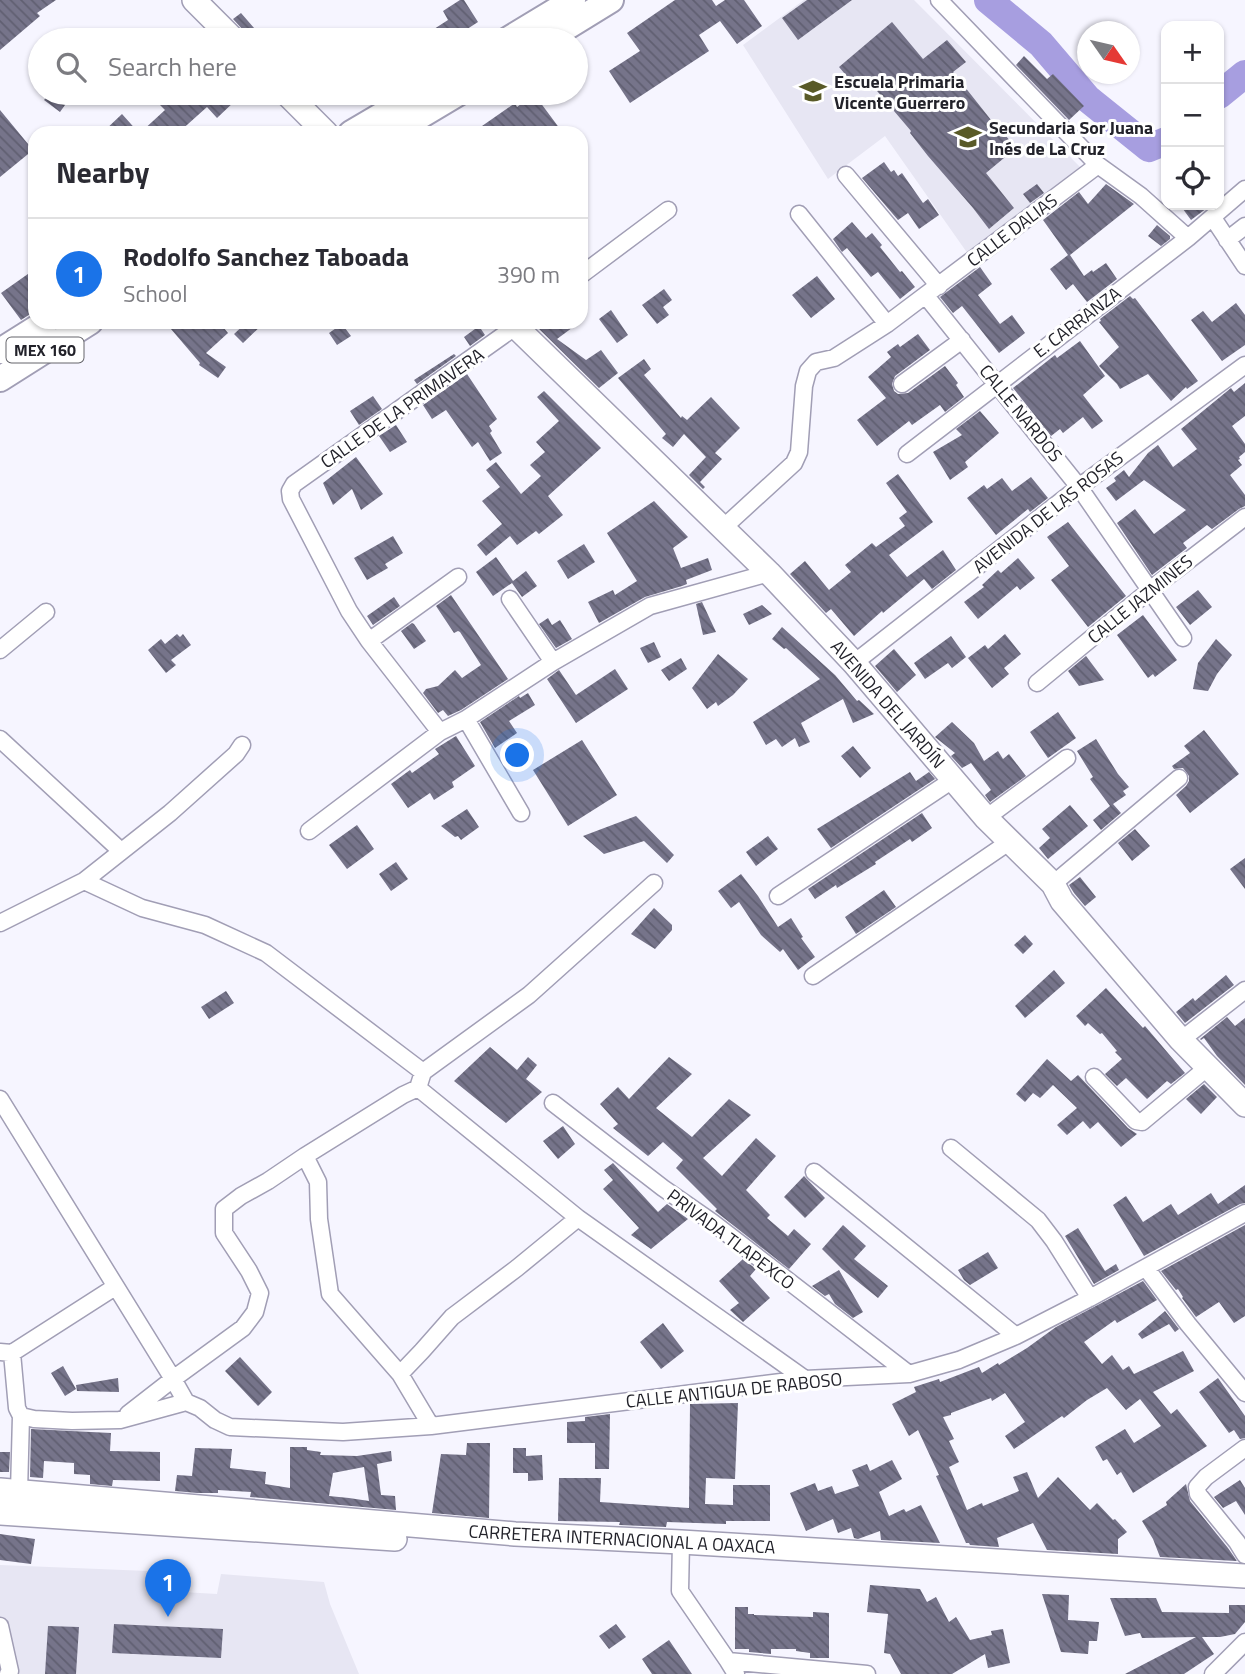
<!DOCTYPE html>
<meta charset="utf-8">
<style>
:root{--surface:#fff;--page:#f7f7f7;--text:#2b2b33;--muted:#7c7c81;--line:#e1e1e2;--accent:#1a73e8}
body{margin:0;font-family:"Titillium Web",sans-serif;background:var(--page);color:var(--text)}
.controls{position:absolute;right:21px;top:21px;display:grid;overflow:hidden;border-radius:14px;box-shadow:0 2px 5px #0004}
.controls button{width:63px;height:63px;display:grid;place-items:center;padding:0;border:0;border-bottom:2px solid var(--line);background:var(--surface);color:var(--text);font:35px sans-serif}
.compass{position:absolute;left:1077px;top:21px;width:63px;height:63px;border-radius:50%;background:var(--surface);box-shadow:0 2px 5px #0004;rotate:124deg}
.you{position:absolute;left:518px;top:756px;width:24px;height:24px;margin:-18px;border:5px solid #fff;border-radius:50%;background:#1a73e8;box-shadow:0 0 0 10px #1a73e833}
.badge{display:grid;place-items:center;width:46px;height:46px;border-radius:50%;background:var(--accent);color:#fff;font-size:23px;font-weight:700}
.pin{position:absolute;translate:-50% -58px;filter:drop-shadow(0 2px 4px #0008)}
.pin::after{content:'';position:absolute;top:37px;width:24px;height:21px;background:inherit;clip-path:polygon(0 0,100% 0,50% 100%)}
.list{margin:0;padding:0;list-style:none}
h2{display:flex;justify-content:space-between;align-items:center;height:91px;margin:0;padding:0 28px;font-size:30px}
h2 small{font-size:23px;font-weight:400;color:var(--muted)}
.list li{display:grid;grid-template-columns:46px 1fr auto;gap:21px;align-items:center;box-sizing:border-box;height:112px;padding:0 28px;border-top:2px solid var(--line)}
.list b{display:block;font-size:26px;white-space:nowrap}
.list p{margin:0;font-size:23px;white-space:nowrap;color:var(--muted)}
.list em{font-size:23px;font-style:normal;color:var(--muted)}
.icon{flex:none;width:38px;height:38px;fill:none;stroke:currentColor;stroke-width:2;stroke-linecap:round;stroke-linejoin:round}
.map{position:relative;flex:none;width:1245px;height:1674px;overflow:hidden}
.search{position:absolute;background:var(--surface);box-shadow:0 2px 5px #0004;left:28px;top:28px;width:560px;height:77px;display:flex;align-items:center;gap:18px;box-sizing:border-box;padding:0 24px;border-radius:38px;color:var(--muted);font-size:26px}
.panel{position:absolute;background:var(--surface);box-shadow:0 2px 5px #0004;left:28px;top:126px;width:560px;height:203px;border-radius:21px}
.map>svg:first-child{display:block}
.built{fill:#e7e6f3}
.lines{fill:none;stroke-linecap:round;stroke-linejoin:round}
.river{stroke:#a79ee0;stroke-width:28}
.building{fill:url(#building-back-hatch);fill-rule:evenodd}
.street-casing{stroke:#a19eb5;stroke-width:19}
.secondary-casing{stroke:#a19eb5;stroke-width:26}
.primary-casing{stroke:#a19eb5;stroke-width:28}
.street{stroke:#fff;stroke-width:16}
.secondary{stroke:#fff;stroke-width:23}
.primary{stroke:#fff;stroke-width:24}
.labels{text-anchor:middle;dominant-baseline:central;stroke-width:6;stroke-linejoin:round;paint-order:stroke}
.shield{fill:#fff;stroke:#64646a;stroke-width:2}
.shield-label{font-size:16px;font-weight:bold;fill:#22222a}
.poi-label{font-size:18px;font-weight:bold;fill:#22222a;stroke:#fff;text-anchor:start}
.street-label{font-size:18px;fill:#22222a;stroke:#fff}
</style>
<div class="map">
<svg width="1245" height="1674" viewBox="0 0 1245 1674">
<defs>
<pattern id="building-back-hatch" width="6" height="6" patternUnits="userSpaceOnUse" patternTransform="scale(1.75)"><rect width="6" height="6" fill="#76748a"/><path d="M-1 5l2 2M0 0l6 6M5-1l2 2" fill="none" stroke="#605f71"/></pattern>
</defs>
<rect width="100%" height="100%" fill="#f6f5ff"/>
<!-- built -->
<path class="built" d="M804 0H914L1082 169 968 254 885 136 828 179 743 45Z
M0 1565 148 1571 149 1590 217 1594 221 1574 324 1582 330 1604 359 1674H17L0 1630Z"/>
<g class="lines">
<!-- river -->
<path class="river" d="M988 0 1041 44 1088 99 1149 148 1166 141
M1219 95 1245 74"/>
</g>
<!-- building -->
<path class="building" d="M0 0H56L37 13 40 16 0 50Z
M460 0H464L478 22 458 35 462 40H417L448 20 443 11Z
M675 0H712L716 6 725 0H744L762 26 737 44 720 21 699 35 709 51 630 103 609 71 640 51 627 33Z
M807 0H852L798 40 782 18Z
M241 13 260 35 254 40H248L244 31 233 19Z
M892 22 923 59 947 40 966 62 953 72 995 125 996 124 1016 148 986 173 1014 208 989 229 973 208 928 156 910 133 911 131 866 78 856 87 839 67Z
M1024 56 1047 79 1053 74 1084 106 1069 120 1016 65Z
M50 93H64L70 98 60 112 44 100Z
M148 93H230L236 100 217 118 207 107 178 133H140L165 110Z
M534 94 563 133H472L515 103 517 107Z
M0 110 33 150 0 177Z
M122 114 139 133H102Z
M884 162 891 172 894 170 898 176 902 173 923 203 928 199 939 215 919 229 908 213 898 220 862 178Z
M1037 184 1044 193 1030 203 1023 194Z
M1106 184 1134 204 1070 255 1084 276 1092 270 1093 272 1106 263 1117 279 1087 302 1073 284 1066 290 1050 269 1068 255 1043 220 1079 192 1088 204Z
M1180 205H1211L1191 220Z
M852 222 866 238 872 233 882 245 880 247 900 272 902 271 915 287 900 299 878 272 871 277 847 248 842 252 833 239Z
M1157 225 1170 236V239L1161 246 1148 236Z
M980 267 992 284 978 295 1000 324 1012 315 1025 333 999 353 962 306 953 313 940 297Z
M35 269V311L21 320 1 293Z
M817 276 835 299 811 318 792 295Z
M664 289 672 300 663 307 669 315 657 324 642 305Z
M1130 296 1133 299 1135 298 1198 381 1187 389 1186 387 1171 401 1148 374 1120 389 1117 384 1099 366 1119 347 1099 322 1101 321 1100 319Z
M1236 303 1245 315V345L1222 361 1191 320 1203 311 1212 322Z
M611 310 628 335 617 343 599 319Z
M165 322H219L228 333 206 353 226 367 218 378 199 365 200 363Z
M247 322H265L243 343 234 334Z
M532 322H580L557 339 586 360 601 350 618 373 599 388Z
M342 324 351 336 337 345 329 333Z
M479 326 485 335 470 346 464 337Z
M918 334 930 350 895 376 892 384 894 391 898 394 908 393 945 366 958 383 956 385 964 397 945 412 940 405 912 425 909 421 877 446 857 420 886 398 868 377 891 357 887 352 898 344 900 347Z
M1080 341 1105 376 1083 395 1103 421 1092 429 1083 417 1063 433 1060 429 1051 436 1013 388 1055 355 1057 358Z
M454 354 456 356 417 384 414 380Z
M644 359 651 369 644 375 681 418 682 416 687 420 711 397 740 428 715 453 722 459 700 482 705 487 703 489 689 475 706 457 684 434 673 447 662 438 666 434 618 378Z
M467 374 497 419 489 426 492 431 490 433 502 453 490 461 478 442 472 447 446 410 432 419 423 405Z
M1245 383V416L1232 426 1245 444V452L1239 457 1240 459 1238 460 1242 465 1230 475 1245 495V506L1239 509 1212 529 1207 525 1183 543 1187 548 1152 575 1117 523 1135 509 1154 534 1186 510 1144 480 1116 501 1106 488 1116 481 1114 478 1124 470 1129 477 1148 453 1158 445 1173 467 1197 449 1181 429 1231 388 1234 392Z
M544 391 601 448 548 496 563 515 539 534 536 531 517 545 510 536 486 556 477 545 502 524 482 501 500 487 486 470 496 462 521 494 541 476 530 465 545 452 536 442 559 421 537 397Z
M373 396 382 409 359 425 350 411Z
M980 411 999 433 965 462 968 467 950 480 933 452 962 435 956 429Z
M396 425 407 442 390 452 379 436Z
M356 457 383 494 361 510 352 489 333 505 323 483Z
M898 474 933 522 889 555 907 577 943 550 956 570 932 589 924 579 883 613 882 611 854 636 831 609 826 613 790 574 805 561 829 590 851 572 845 565 872 543 876 547 905 526 899 518 907 512 886 483Z
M1031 477 1048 498 1030 512 1028 509 996 535 967 498 984 485 987 489 1002 478 1012 491Z
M654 501 688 537 673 548 681 568 708 558 712 570 686 580 687 584 682 586 645 597 599 623 588 602 613 590 615 595 637 581 607 533Z
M1068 522 1126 596 1088 627 1051 580 1069 566 1047 537Z
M393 536 403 553 385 564 388 568 367 580 354 558Z
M584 544 595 562 568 579 557 561Z
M496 557 513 581 526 571 537 586 522 597 512 583 493 596 476 572Z
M1018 558 1035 578 1020 590 1017 586 978 619 964 602 984 587 982 585 998 570 1001 573Z
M1198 590 1212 607 1190 625 1176 607Z
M451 595 508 679 461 710 448 716 443 710 438 713 423 693 426 689 438 686 455 670 462 678 481 665 460 632 458 631 454 633 436 606Z
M394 597 400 606 373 625 367 616Z
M702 602 716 632 703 635 696 604Z
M762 605 772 614 749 625 743 614Z
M1143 615 1177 660 1155 677 1153 674 1148 678 1117 635Z
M548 618 552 625 560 620 572 639 556 648 539 624Z
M412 623 414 624 426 641 414 649 401 631Z
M782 627 835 675 857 701 859 700 874 714 853 723 843 699 801 723 810 742 799 747 795 738 782 747 776 739 766 745 753 722 820 679 786 648 784 649 772 639Z
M177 634 180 637 183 634 191 645 171 660 176 665 166 673 148 650 161 639 165 644Z
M1005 634 1021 654 1004 668 1009 674 992 688 968 658 985 645 988 649Z
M951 636 966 657 952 668 948 663 925 679 914 663Z
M1216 639 1232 655 1217 674 1208 691 1193 689 1198 663Z
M654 642 661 657 648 663 640 648Z
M894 649 916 675 897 692 875 666Z
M718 654 748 679 733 695 718 706 716 702 707 709 692 688Z
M1086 656 1104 680 1079 686 1068 671Z
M681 658 687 669 669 681 661 670Z
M615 669 628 689 576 723 547 679 559 670 576 695Z
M528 693 535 705 509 721 517 733 495 748 480 722 519 696 520 698Z
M1058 712 1076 738 1048 758 1030 732Z
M952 722 974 743 984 761 998 751 1003 759 1009 754 1026 776 990 802 985 795 991 790 971 763 962 768 951 756 955 753 935 737Z
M1204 730 1239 774 1190 813 1176 795 1186 786 1189 781V776L1183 768 1174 769 1172 766 1190 753 1184 746Z
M456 736 475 766 452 782 454 787 434 800 430 793 408 808 391 784 410 770 412 773 439 754 435 749Z
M1096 739 1118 774 1129 787 1123 791 1126 795 1113 804 1121 813 1101 830 1093 820 1110 806 1090 779 1093 777 1077 751Z
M582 740 617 795 568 826 533 770Z
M853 746 871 768 860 778 841 756Z
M910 772 916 781 929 772 935 779 831 848 817 829Z
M1070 805 1088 826 1048 859 1039 848 1050 838 1042 829Z
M467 809 479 827 461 840 458 836 455 837 441 826Z
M922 813 932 828 912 842 910 839 875 862 876 864 837 888 836 885 815 899 808 889Z
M636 816 674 855 667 863 644 841 604 854 583 836Z
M357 825 374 849 347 869 329 845Z
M1135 829 1150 846 1132 861 1118 843Z
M768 836 778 849 756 866 746 852Z
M1245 858V889L1230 869Z
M396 862 408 879 391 891 379 874Z
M741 874 758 896 778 927 791 918 803 937 801 938 815 957 798 970 783 949 780 952 761 935 739 902 731 908 718 891Z
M1080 877 1096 897 1085 906 1074 893 1069 885Z
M884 890 896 907 856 934 845 917Z
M654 908 672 925V930L655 949 631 934Z
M1025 935 1033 944 1023 954 1014 945Z
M1054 970 1065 983 1025 1018 1015 1006Z
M1226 975 1234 985 1185 1023 1176 1012 1193 998 1195 1001Z
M1106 988 1127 1011 1143 1028 1145 1026 1185 1073 1171 1084 1167 1081 1147 1099 1126 1078 1117 1086 1105 1074 1122 1059 1115 1052 1117 1051 1102 1033 1100 1034 1088 1023 1085 1026 1076 1016Z
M226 991 234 1003 209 1019 201 1007Z
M1227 1017 1235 1026 1245 1018V1085L1217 1056 1204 1038 1201 1040 1200 1039Z
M490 1047 517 1070 528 1057 537 1065 526 1079 542 1092 506 1123 454 1081Z
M669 1057 692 1074 656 1108 692 1137 729 1099 751 1115 703 1158 722 1176 756 1138 776 1156 746 1190 770 1215 767 1218 788 1236 794 1229 811 1244 789 1269 715 1211 717 1209 676 1168 683 1160 663 1142 648 1156 613 1128 618 1124 600 1104 618 1087 629 1099Z
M1047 1059 1071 1081 1078 1075 1128 1128 1137 1134 1121 1147 1098 1122 1090 1129 1083 1121 1067 1135 1057 1125 1077 1108 1053 1085 1040 1098 1033 1093 1025 1102 1016 1094Z
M1204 1084 1217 1097 1201 1114 1186 1099Z
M563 1126 575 1144 558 1159 543 1141Z
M613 1163 658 1212 667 1204 688 1219 651 1249 631 1235 639 1228 603 1189 613 1180 604 1170Z
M804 1176 825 1198 805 1218 784 1197Z
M1245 1185V1203L1240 1204 1144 1256 1113 1205 1126 1196 1143 1222 1171 1204 1178 1215 1211 1193 1218 1204Z
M843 1225 866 1246 854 1259 888 1286 878 1298 842 1269 822 1249Z
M1245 1225V1316L1234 1323 1219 1302 1196 1317 1182 1298 1183 1297 1178 1289 1176 1290 1161 1271Z
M1078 1228 1105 1271 1116 1264 1119 1270 1094 1284 1065 1236Z
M988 1252 998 1268 970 1285 964 1280 958 1270Z
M743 1259 756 1269 750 1276 770 1298 743 1322 730 1310 739 1303 719 1281Z
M839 1270 863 1312 853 1318 835 1304 829 1294 825 1296 812 1286Z
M1143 1281 1157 1300 1117 1323 1115 1320 1084 1342 1102 1364 1112 1355 1123 1370 1129 1366 1134 1374 1183 1351 1194 1371 1153 1392 1171 1414 1177 1409 1207 1446 1133 1493 1121 1472 1117 1475 1107 1459 1103 1461 1095 1447 1125 1429 1134 1443 1161 1426 1140 1399 1126 1410 1107 1388 1087 1400 1064 1418 1062 1416 1014 1449 1005 1436 1025 1422 1005 1393 992 1401 991 1398 951 1413V1415L943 1417 954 1439 949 1441 959 1462 949 1467 967 1510 982 1503 983 1506 1019 1491 1013 1477 1027 1472 1038 1498 1058 1477 1090 1510 1097 1503 1113 1520 1115 1519 1127 1532 1118 1539V1554L1047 1550 1033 1523 997 1538 999 1547 970 1545 969 1543H966L936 1476 939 1475 918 1430 909 1436 892 1404 916 1392 914 1387 939 1379 940 1382 979 1367 982 1373 998 1363 999 1365 1027 1348 1056 1327Z
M1165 1311 1179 1329 1175 1332 1169 1324 1142 1339 1138 1334Z
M663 1323 684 1351 661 1369 640 1342Z
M240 1357 272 1392 258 1406 225 1371Z
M63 1366 76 1389 65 1396 51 1373Z
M118 1378 119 1392 77 1391 76 1385Z
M1218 1378 1245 1416V1438L1240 1439 1234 1430 1229 1433 1199 1392Z
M738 1403 735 1479 706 1478 705 1504 733 1505V1485H770V1521H726V1524L667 1522 666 1527 619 1525 620 1522 558 1521 559 1478H601L600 1502 689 1508 690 1404Z
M610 1414 609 1469H595V1443H567V1422L585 1421V1417Z
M31 1429 111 1433 110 1451 160 1452V1481L113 1480 112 1486 90 1484V1475L74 1474V1463L44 1461 43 1478 30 1477Z
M467 1443H490L489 1518 432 1513 441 1454 466 1455Z
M290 1447H307V1450L321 1452 320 1455 357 1456 391 1451 392 1461 377 1464 381 1495 395 1496 396 1510 250 1497 251 1492 218 1490V1493H197L175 1491 177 1475 192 1476 195 1448 232 1449 230 1468 266 1472 265 1484 290 1488ZM364 1467 369 1501 349 1498 329 1496 333 1473Z
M513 1448H526V1456L542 1455 543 1480 528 1481V1473H513Z
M0 1452H10L9 1472H0Z
M892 1460 902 1479 879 1492 889 1516 904 1509 906 1512 921 1505 940 1543 881 1540 880 1531 858 1539 854 1538 851 1528 838 1533 833 1519 806 1531 790 1493 815 1483 818 1491 832 1486 835 1494 859 1486 852 1470 867 1464 870 1471Z
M1240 1480 1245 1488V1515L1236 1501 1223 1508 1214 1497Z
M1186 1484 1190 1501 1228 1548 1237 1561 1160 1557 1153 1539 1142 1521 1167 1505 1166 1502Z
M0 1534 35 1539 31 1564 0 1560Z
M870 1585 920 1589 927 1602 936 1597 949 1622 956 1617 970 1640 992 1635 991 1631 1003 1629 1010 1663 988 1668 985 1654 952 1674H901L890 1654 884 1653 888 1614 867 1612Z
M1042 1594 1069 1595 1068 1620 1099 1622 1097 1641H1089L1088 1654 1061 1652Z
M1110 1598H1156L1162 1612 1229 1613V1605H1245V1622L1235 1634 1220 1637H1202L1214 1654 1184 1674H1125L1196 1637 1142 1638 1140 1633 1125 1636Z
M735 1607H748V1614H754V1615L813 1617V1612L829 1613V1658H810V1653L796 1651V1649H771V1654L749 1652V1649H735Z
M114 1624 223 1629 221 1658 112 1653Z
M616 1624 626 1637 609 1649 599 1636Z
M48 1626 79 1627 76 1674H45Z
M669 1640 692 1674H652L642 1659Z"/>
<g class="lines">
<!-- street casing -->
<g class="street-casing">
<path id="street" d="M939 0 1098 165 1141 196 1188 238
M846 175 939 286
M799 214 887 324
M1213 218 1245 266
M1227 240 1245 226
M581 275 668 210
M926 296 1079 487 1183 638
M902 384 962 340
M907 454 1188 238 1245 189
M723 528 794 463 799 452 804 386 808 371 816 362 834 358 887 324 1098 165
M510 599 553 662
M369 641 458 577
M0 650 46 612
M854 663 1079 487 1245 365
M1037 683 1150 590 1245 517
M466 719 521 813
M440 732 369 641 349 611 291 499 290 491 294 484 522 322
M0 739 121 851
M986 818 1067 758
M309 831 440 732 466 719 553 662 650 606 769 573
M84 881 142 908 205 925 266 953 423 1072
M1053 884 1179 778
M778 896 954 779
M0 923 84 881 170 813 236 754 242 745
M813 976 1009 842
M1181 1040 1245 990
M1094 1077 1136 1121 1142 1122 1208 1067
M418 1088 578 1218 805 1379
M0 1099 173 1379 186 1402
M553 1103 663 1188 712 1222 909 1374
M951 1148 1038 1220 1054 1241 1090 1298
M305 1156 318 1182 319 1219 330 1294 400 1374 431 1426
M814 1172 1016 1336
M1146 1268 1188 1324 1245 1393
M0 1352 12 1353 115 1287
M12 1353 17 1408 21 1416 34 1419 72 1421 120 1420 186 1402 200 1408 215 1420 230 1427 343 1432 431 1426 805 1379 909 1374 959 1360 1016 1336 1090 1298 1245 1213
M400 1374 422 1351 452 1317 517 1268 578 1218
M128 1414 173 1379 243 1328 255 1312 260 1293 249 1271 224 1233V1209L241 1196 268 1181 305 1156 403 1095 418 1088 423 1072 529 995 654 883
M1245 1448 1206 1477 1197 1487 1198 1494 1237 1542 1245 1555
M19 1492 21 1416
M681 1542 680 1591 728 1661 736 1674
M0 1626 10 1671 8 1674
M728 1661 867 1674
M1213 1674 1245 1642"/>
</g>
<!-- secondary casing -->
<g class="secondary-casing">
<path id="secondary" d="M194 0 234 40
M286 93 326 133
M511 322 769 573 854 663 986 818 1053 884 1062 901 1181 1040 1245 1105
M0 1490 515 1534 681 1542 1245 1576
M0 1513 395 1539"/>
</g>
<!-- primary casing -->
<g class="primary-casing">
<path id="primary" d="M507 40 573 0
M546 40 611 0
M351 133 419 93
M392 133 459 93
M0 351 46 322
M0 379 90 322"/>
</g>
<!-- street -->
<use href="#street" class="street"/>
<!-- secondary -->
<use href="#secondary" class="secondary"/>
<!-- primary -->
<use href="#primary" class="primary"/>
</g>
<!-- icons -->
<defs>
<g id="school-bare" transform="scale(2.1)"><path d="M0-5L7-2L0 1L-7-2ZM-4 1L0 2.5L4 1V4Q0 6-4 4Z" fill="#595a27" stroke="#fff" stroke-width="2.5" paint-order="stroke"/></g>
</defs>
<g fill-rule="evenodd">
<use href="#school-bare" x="813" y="91"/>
<use href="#school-bare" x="968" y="137"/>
</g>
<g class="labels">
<!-- shield labels -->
<rect class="shield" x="6.5" y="337.5" width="77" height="25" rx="5"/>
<g class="shield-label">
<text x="45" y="350">MEX 160</text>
</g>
<!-- poi labels -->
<g class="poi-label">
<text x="834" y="81">Escuela Primaria<tspan x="834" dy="21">Vicente Guerrero</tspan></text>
<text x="989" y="127">Secundaria Sor Juana<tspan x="989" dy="21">Inés de La Cruz</tspan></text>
</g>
<!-- street labels -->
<g class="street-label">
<text transform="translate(1012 230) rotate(-37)">CALLE DALIAS</text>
<text transform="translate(1077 322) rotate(-37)">E. CARRANZA</text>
<text transform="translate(402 408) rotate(-35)">CALLE DE LA PRIMAVERA</text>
<text transform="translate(1021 413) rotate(51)">CALLE NARDOS</text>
<text transform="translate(1048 512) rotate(-38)">AVENIDA DE LAS ROSAS</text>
<text transform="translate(1140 599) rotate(-39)">CALLE JAZMINES</text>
<text transform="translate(888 704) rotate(49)">AVENIDA DEL JARDÍN</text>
<text transform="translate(731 1239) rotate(37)">PRIVADA TLAPEXCO</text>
<text transform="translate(734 1390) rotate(-6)">CALLE ANTIGUA DE RABOSO</text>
<text transform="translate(622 1539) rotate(3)">CARRETERA INTERNACIONAL A OAXACA</text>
</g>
</g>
</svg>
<div class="controls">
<button>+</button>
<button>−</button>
<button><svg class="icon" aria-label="locate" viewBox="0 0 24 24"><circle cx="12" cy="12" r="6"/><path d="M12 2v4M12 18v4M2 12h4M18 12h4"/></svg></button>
</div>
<svg class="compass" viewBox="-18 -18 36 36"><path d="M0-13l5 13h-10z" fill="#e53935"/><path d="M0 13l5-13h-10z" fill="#7c7c81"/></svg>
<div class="you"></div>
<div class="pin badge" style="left:168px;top:1617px">1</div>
<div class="search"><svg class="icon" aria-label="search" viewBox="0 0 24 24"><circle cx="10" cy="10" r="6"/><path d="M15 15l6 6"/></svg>Search here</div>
<section class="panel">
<h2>Nearby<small></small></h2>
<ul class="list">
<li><span class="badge">1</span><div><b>Rodolfo Sanchez Taboada</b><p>School</p></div><em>390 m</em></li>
</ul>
</section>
</div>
